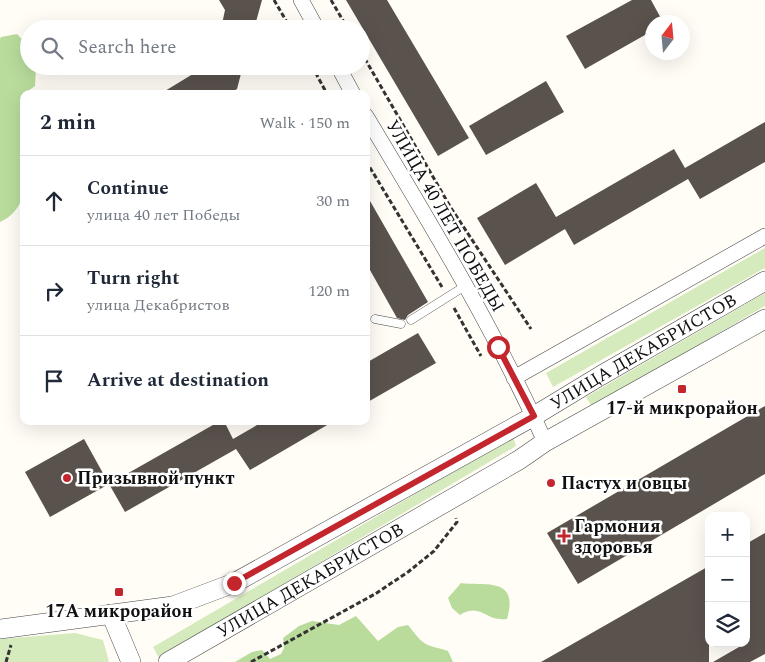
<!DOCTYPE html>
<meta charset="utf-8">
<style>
:root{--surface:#fff;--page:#f2f2f3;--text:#1f2937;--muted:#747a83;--line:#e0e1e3}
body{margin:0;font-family:Spectral,serif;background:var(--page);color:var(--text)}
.controls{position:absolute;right:15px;bottom:15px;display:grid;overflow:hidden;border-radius:10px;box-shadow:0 5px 20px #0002}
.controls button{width:45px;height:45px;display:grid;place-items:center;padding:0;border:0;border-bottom:1px solid var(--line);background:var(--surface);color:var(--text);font:25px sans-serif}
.compass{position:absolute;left:645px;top:15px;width:45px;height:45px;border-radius:50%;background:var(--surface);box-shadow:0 5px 20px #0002;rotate:16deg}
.stop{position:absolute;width:15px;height:15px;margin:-11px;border:4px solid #c4262e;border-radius:50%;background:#fff}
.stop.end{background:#c4262e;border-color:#fff;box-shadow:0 1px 5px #0008}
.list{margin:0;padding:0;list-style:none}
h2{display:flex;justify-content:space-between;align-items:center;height:65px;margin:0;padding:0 20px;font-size:21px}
h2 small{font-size:16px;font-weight:400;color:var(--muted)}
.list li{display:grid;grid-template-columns:32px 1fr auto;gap:15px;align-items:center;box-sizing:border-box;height:90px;padding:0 20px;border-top:1px solid var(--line)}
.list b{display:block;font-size:19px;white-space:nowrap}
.list p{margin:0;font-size:16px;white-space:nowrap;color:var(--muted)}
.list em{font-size:16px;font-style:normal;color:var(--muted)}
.icon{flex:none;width:28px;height:28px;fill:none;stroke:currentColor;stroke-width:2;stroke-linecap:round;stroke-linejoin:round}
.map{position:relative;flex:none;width:765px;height:662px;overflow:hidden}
.search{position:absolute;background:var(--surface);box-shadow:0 5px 20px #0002;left:20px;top:20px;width:350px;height:55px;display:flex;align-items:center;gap:12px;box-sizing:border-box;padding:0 18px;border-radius:28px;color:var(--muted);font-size:19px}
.panel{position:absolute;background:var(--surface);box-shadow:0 5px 20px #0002;left:20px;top:90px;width:350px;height:335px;border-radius:10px}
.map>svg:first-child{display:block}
.green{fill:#d5ebbd}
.forest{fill:#b9dc9c}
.building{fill:#5a524d}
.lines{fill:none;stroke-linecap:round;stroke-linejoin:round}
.service-casing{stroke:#444;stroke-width:9}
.minor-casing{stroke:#444;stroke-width:16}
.tertiary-casing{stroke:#444;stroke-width:20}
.path{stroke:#333;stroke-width:3;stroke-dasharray:5 2.5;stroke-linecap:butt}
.service{stroke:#fff;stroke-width:8}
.minor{stroke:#fff;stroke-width:15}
.tertiary{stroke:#fff;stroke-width:19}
.route{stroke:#c4262e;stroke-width:6}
.poi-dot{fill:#c4262e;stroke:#fff;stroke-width:2}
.labels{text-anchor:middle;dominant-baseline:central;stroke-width:5;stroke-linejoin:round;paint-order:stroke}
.street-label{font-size:18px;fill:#111;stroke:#fff}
.poi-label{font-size:18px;font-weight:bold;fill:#111;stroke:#fff;text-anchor:start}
</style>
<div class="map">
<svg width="765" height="662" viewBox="0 0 765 662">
<rect width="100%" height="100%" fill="#fffdf5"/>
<!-- green -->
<path class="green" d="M765 248V268L553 387 546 373Z
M765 293V306L592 407 586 397Z
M513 437 516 446 159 658 153 647Z
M75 633 103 640 109 662H0V639Z"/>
<!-- forest -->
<path class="forest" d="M17 34 29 47V66H36L35 86 21 96 24 108V170L21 172C30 191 19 214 0 222V39L1 37Z
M461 583C487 586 519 577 507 619 485 622 481 602 460 615L452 608 448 598Z
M356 616 378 641 398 627 408 625C414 632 420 642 428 645 434 648 441 648 448 651L453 662H235L252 652 262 650 270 659 281 654 284 648 283 638 299 626 312 621 339 625Z"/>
<!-- building -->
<path class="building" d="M219 0H262L254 29H221L225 10Z
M346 0H387L469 138 438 156Z
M632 0H651L663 22H652V31L585 69 566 36Z
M206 66H243L237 89 228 94H160Z
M546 81 564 112 486 155 469 126Z
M765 122V162L700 199 688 179 574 245 565 229 505 265 477 218 536 183 556 217 674 149 685 168Z
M366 194 428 302 408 315 405 320 397 318 366 263Z
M418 333 436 363 366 403V363Z
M765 406V474L578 584 547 533Z
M220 421H224L233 439 264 421H334L250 470 236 449 125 512 109 484Z
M84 439 109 484 50 517 25 472Z
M765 533V654L750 662H713L746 643V544Z
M709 566V662H541Z"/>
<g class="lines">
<!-- service casing -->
<g class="service-casing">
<path id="service" d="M375 319 401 324
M411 320 465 286"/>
</g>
<!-- minor casing -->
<g class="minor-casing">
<path id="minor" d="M301 0 317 29
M338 66 353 94
M366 116C429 221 495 330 545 442
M514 378 765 236"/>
</g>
<!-- tertiary casing -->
<g class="tertiary-casing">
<g id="tertiary">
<path d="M111 614 131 662"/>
<path id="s1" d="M0 629 173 606 234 583 534 416 600 376 765 281"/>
<path id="s2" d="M168 662 519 460 545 442 765 319"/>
</g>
</g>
<!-- path -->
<path class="path" d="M274 0 291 29
M331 0 348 29
M361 52 451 208 531 329
M312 66 327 94
M366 161 442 287
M454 308 481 356
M6 662 11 645
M251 662 375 594 408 572 434 551 457 522 456 518"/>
<!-- service -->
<use href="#service" class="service"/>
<!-- minor -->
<use href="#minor" class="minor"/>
<!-- tertiary -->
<use href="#tertiary" class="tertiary"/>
</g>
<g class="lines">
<!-- route -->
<path class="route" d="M234 583 534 416 498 347"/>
</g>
<!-- markers -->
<g class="poi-dot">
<rect x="677" y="384" width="10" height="10" rx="2.5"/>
<circle cx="67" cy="478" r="5"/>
<circle cx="551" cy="483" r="5"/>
<path d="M561.5 528.5h5v5h5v5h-5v5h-5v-5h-5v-5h5z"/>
<rect x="114" y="587" width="10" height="10" rx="2.5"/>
</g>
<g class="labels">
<!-- street labels -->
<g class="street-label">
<text transform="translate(445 216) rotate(60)">УЛИЦА 40 ЛЕТ ПОБЕДЫ</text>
<text stroke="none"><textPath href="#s1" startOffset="710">УЛИЦА ДЕКАБРИСТОВ</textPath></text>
<text stroke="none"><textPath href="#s2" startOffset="164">УЛИЦА ДЕКАБРИСТОВ</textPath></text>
</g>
<!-- poi labels -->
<g class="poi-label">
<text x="682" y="408" text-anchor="middle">17-й микрорайон</text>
<text x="77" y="478">Призывной пункт</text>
<text x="561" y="483">Пастух и овцы</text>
<text x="574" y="526">Гармония<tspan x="574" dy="21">здоровья</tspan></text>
<text x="119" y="611" text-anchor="middle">17А микрорайон</text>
</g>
</g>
</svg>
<div class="controls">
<button>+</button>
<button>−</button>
<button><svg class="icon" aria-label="layers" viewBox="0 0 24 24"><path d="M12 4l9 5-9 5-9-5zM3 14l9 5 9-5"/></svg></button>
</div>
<svg class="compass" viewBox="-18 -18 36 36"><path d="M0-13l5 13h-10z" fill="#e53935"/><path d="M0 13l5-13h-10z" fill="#747a83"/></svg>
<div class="stop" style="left:498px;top:347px"></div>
<div class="stop end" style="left:234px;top:583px"></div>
<div class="search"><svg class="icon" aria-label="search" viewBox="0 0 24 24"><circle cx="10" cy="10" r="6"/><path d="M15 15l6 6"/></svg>Search here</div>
<section class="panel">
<h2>2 min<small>Walk · 150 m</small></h2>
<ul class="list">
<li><svg class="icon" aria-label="ahead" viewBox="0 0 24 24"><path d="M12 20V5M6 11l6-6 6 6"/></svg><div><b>Continue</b><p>улица 40 лет Победы</p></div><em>30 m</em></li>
<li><svg class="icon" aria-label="right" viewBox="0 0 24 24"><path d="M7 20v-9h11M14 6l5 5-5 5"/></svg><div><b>Turn right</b><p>улица Декабристов</p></div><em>120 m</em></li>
<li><svg class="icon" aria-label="arrive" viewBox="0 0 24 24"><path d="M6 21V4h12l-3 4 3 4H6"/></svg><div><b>Arrive at destination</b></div></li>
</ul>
</section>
</div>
